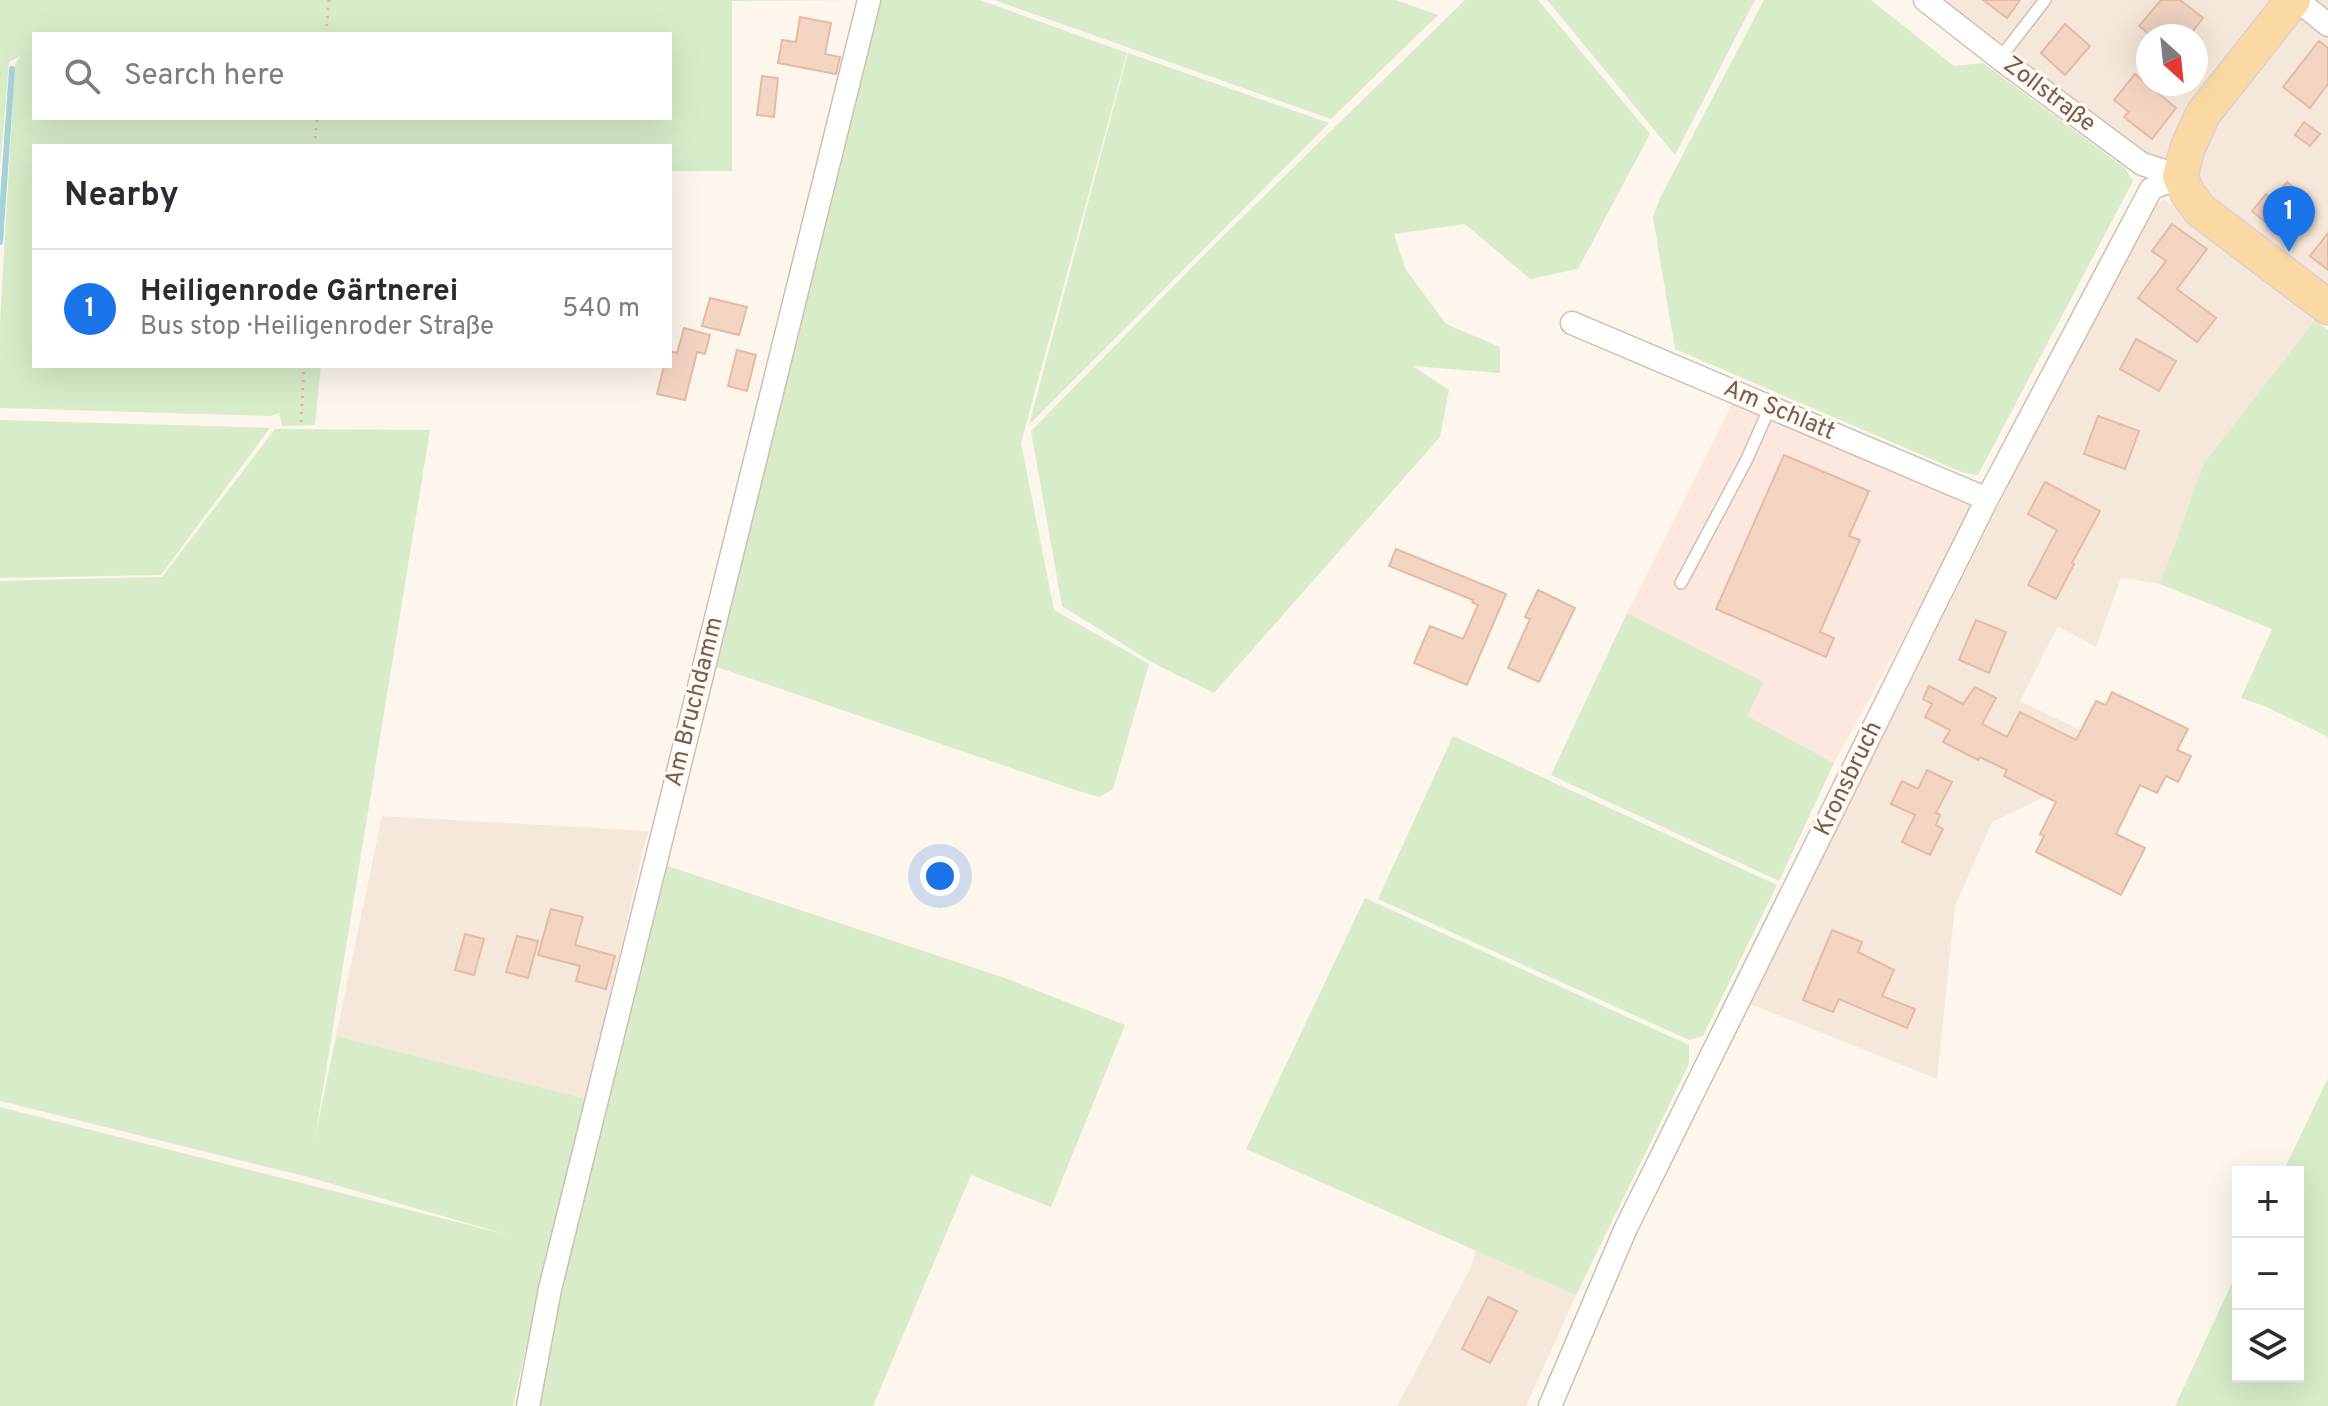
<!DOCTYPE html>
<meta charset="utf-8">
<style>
:root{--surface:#fff;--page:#f2f2f3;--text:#2b2b33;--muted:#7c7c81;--line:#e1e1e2;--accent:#1a73e8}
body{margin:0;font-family:Overpass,sans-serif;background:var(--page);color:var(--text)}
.controls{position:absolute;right:24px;bottom:24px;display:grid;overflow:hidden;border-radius:0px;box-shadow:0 8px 32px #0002}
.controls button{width:72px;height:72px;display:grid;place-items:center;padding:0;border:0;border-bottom:2px solid var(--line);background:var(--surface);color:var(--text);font:40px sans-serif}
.compass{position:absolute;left:2136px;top:24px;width:72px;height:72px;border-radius:50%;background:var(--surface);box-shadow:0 8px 32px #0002;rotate:153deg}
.you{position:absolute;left:940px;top:876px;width:28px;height:28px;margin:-20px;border:6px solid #fff;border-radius:50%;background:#1a73e8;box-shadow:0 0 0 12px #1a73e833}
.badge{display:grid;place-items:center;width:52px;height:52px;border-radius:50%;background:var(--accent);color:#fff;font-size:26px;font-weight:700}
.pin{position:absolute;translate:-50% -66px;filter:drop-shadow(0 2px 4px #0008)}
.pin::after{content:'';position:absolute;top:42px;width:28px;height:24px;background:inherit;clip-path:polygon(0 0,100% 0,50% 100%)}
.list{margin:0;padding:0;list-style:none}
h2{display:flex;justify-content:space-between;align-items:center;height:104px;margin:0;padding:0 32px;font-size:34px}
h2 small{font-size:26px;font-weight:400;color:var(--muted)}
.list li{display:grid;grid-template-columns:52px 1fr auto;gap:24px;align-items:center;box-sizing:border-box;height:120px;padding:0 32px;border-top:2px solid var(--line)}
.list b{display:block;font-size:30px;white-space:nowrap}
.list p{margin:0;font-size:26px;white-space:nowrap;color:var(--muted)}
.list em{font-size:26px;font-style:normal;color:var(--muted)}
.icon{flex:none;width:44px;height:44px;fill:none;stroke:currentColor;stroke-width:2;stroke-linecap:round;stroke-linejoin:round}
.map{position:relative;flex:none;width:2328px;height:1406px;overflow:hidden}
.search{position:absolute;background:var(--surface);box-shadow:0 8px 32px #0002;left:32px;top:32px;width:640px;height:88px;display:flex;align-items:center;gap:20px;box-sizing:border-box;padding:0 28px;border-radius:0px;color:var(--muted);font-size:30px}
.panel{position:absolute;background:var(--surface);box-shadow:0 8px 32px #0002;left:32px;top:144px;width:640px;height:224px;border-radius:0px}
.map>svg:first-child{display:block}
.residential{fill:#f5e8da;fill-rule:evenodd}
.commercial{fill:#fde8e0}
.green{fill:#d8ecc9;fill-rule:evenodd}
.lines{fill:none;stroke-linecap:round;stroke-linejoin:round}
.stream{stroke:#a5d3da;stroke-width:6}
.building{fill:#f3d5c3;stroke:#e6bba3;stroke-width:2}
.service-casing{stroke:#d1beb0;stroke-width:14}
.minor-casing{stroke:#d1beb0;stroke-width:25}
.primary-casing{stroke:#dad1cd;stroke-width:37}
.path{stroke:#d9b8a5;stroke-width:3;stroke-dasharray:2 6;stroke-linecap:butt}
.service{stroke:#fff;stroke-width:11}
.minor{stroke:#fff;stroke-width:22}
.primary{stroke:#fbd9a5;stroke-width:34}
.labels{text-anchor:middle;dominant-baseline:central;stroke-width:6;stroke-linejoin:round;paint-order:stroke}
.street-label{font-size:24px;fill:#7a5c4d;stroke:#fffaf3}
</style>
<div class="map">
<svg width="2328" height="1406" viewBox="0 0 2328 1406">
<rect width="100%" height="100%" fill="#fdf6ec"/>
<!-- residential -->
<path class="residential" d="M1942 0H2328V294ZM2148 36H2196V84H2148Z
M2164 199 2315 320 2204 463 2160 584 2121 578 2096 647 2058 626 2020 701 2082 731 2049 795 1992 822 1955 906 1937 1079 1750 1004 2144 213Z
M382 816 649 831 644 845 587 1099 336 1036Z
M1476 1250 1576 1295 1526 1406H1397L1471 1267Z"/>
<!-- commercial -->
<path class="commercial" d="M1735 398 1978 502 1834 763 1746 716 1763 682 1627 613Z"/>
<!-- green -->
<path class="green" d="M0 0H855L732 1V171H670V146H34V366H321L315 425 282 426 279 413 271 416 0 408V322L15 65 20 56 9 62 0 166ZM34 34H670V118H34Z
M881 0H980L1127 53 1021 443 1054 610 1149 664 1113 789 1100 797 1081 792 717 667 714 657Z
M994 0H1396L1438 15 1331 119Z
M1465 0H1538L1650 134 1578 269 1530 279 1465 224 1394 234 1406 270 1446 324 1500 347V373L1413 366 1449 390 1440 437 1214 693 1155 664 1062 606 1031 431 1213 246Z
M1547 0H1755L1675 155Z
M1764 0H1871L1954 66 1983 63 2125 168 2133 181 1978 475 1964 473 1675 349 1653 217 1660 198Z
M1128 53 1329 123 1029 425Z
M2315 320 2328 330V737L2267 707 2241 698 2272 629 2160 584 2204 463Z
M0 420 270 428 161 575 0 578Z
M275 429 430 430 315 1138 336 1036 587 1099 549 1246 513 1406H0V1107L512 1236 308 1177 0 1101V581L162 577Z
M1627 613 1764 682 1747 716 1834 763 1779 881 1551 775Z
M1453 736 1777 885 1703 1036 1689 1040 1378 899Z
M665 865 1005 978 1125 1025 1051 1207 971 1175 873 1406H536L566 1246Z
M1365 898 1689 1045V1064L1576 1295 1246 1149Z
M2328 1078V1406H2175L2238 1270V1376H2298V1172H2283Z"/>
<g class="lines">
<!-- stream -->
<path class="stream" d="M0 242 12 69"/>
</g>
<!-- building -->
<path class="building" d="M1983 0H2020L2007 18Z
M2161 0H2180L2203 18 2192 32 2181 33 2178 36H2152L2139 26Z
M800 17 831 23 825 54 840 57 836 74 778 63 782 40 796 42Z
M2065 24 2090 46 2065 75 2041 53Z
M2319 41 2328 48V84L2310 108 2283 87Z
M2135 74 2176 108 2152 139 2124 117 2129 112 2114 100Z
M762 76 778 78 774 117 757 115Z
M2304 122 2320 134 2310 146 2295 135Z
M2287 182 2304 196 2291 212 2294 215 2279 233 2252 211 2266 194 2273 199Z
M2172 224 2207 249 2177 289 2216 318 2197 342 2138 298 2166 261 2152 251Z
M2328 233V270L2310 256Z
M710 298 747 307 739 335 702 326Z
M684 328 710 335 705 354 697 352 685 400 657 394 664 366H670V351L677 353Z
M2136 339 2176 361 2159 391 2120 369Z
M737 350 756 355 747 391 728 386Z
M2098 416 2139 431 2125 469 2084 454Z
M1784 455 1869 491 1849 536 1860 540 1820 632 1834 638 1826 657 1716 609Z
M2045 482 2100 511 2072 563 2074 564 2056 599 2028 585 2057 530 2028 514Z
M1396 549 1506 594 1467 685 1414 663 1430 626 1463 639 1478 605 1472 602 1473 600 1389 566Z
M1538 590 1575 608 1539 682 1508 668 1530 619 1525 617Z
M1976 620 2006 632 1989 673 1959 660Z
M1929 686 1963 704 1975 687 1996 698 1982 724 2007 737 2020 712 2076 740 2096 701 2106 705 2112 692 2188 729 2177 750 2191 756 2178 782 2166 776 2157 793 2140 785 2116 834 2145 848 2121 895 2036 852 2044 836 2040 834 2056 802 2004 776 2007 770 1980 757 1978 760 1943 742 1950 730 1925 717 1932 704 1923 699Z
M1927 770 1952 782 1936 813 1940 815 1936 825 1943 829 1930 855 1902 842 1915 815 1891 804 1902 781 1918 789Z
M551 909 583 917 575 945 615 956 606 989 576 981 580 966 538 955Z
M1832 930 1862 942 1858 952 1894 970 1882 996 1915 1009 1907 1028 1839 999 1833 1012 1803 1000Z
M465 934 484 939 474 975 455 970Z
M517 936 538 941 528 978 506 972Z
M1488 1297 1517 1311 1490 1363 1462 1349Z"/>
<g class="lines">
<!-- service casing -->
<g class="service-casing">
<path id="service" d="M2000 58 2045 0
M1681 583 1747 459 1770 407"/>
</g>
<!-- minor casing -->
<g class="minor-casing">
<path id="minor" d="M1925 0 2003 61 2142 164 2180 176
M2297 0 2328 25
M1572 323 1987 499
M528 1406 550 1289 869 0
M1550 1406 1626 1228 1987 499 2151 189 2180 176"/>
</g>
<!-- primary casing -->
<g class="primary-casing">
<path id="primary" d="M2293 0 2203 114 2188 147 2180 176 2188 194 2200 210 2328 307"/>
</g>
<!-- path -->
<path class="path" d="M326 34 329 0
M315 146 317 118
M301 422 304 366"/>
<!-- service -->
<use href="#service" class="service"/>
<!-- minor -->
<use href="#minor" class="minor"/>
<!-- primary -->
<use href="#primary" class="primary"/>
</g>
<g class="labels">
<!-- street labels -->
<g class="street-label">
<text transform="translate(2049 95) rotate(37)">Zollstraße</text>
<text transform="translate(1779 411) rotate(23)">Am Schlatt</text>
<text transform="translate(695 702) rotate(-76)">Am Bruchdamm</text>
<text transform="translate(1849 779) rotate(-64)">Kronsbruch</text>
</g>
</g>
</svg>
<div class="controls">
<button>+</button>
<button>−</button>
<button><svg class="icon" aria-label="layers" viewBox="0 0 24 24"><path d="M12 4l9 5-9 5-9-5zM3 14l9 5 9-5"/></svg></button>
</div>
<svg class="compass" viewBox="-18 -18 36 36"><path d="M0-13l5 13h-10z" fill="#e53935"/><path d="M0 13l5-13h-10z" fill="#7c7c81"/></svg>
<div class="you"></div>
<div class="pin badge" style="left:2289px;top:252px">1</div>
<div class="search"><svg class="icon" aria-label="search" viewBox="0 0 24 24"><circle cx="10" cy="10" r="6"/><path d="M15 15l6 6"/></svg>Search here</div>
<section class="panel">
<h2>Nearby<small></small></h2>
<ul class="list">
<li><span class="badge">1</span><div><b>Heiligenrode Gärtnerei</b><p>Bus stop · Heiligenroder Straße</p></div><em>540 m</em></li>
</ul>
</section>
</div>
